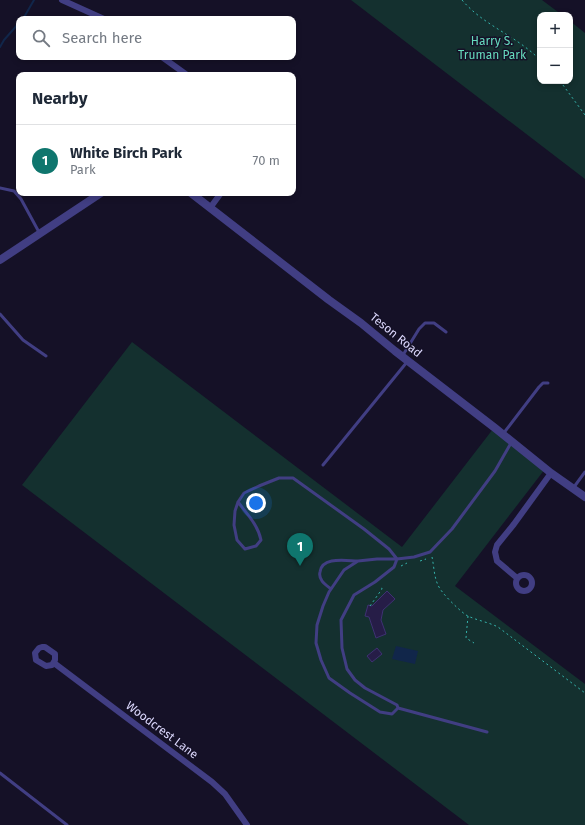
<!DOCTYPE html>
<meta charset="utf-8">
<style>
:root{--surface:#fff;--page:#f2f2f3;--text:#1f2937;--muted:#747a83;--line:#e0e1e3;--accent:#0f766e}
body{margin:0;font-family:"Fira Sans",sans-serif;background:var(--page);color:var(--text)}
.controls{position:absolute;right:12px;top:12px;display:grid;overflow:hidden;border-radius:8px;box-shadow:0 2px 6px #0003}
.controls button{width:36px;height:36px;display:grid;place-items:center;padding:0;border:0;border-bottom:1px solid var(--line);background:var(--surface);color:var(--text);font:20px sans-serif}
.you{position:absolute;left:256px;top:503px;width:14px;height:14px;margin:-10px;border:3px solid #fff;border-radius:50%;background:#1a73e8;box-shadow:0 0 0 6px #1a73e833}
.badge{display:grid;place-items:center;width:26px;height:26px;border-radius:50%;background:var(--accent);color:#fff;font-size:13px;font-weight:700}
.pin{position:absolute;translate:-50% -33px;filter:drop-shadow(0 1px 2px #0008)}
.pin::after{content:'';position:absolute;top:21px;width:14px;height:12px;background:inherit;clip-path:polygon(0 0,100% 0,50% 100%)}
.list{margin:0;padding:0;list-style:none}
h2{display:flex;justify-content:space-between;align-items:center;height:52px;margin:0;padding:0 16px;font-size:17px}
h2 small{font-size:13px;font-weight:400;color:var(--muted)}
.list li{display:grid;grid-template-columns:26px 1fr auto;gap:12px;align-items:center;box-sizing:border-box;height:72px;padding:0 16px;border-top:1px solid var(--line)}
.list b{display:block;font-size:15px;white-space:nowrap}
.list p{margin:0;font-size:13px;white-space:nowrap;color:var(--muted)}
.list em{font-size:13px;font-style:normal;color:var(--muted)}
.icon{flex:none;width:22px;height:22px;fill:none;stroke:currentColor;stroke-width:2;stroke-linecap:round;stroke-linejoin:round}
.map{position:relative;flex:none;width:585px;height:825px;overflow:hidden}
.search{position:absolute;background:var(--surface);box-shadow:0 2px 6px #0003;left:16px;top:16px;width:280px;height:44px;display:flex;align-items:center;gap:10px;box-sizing:border-box;padding:0 14px;border-radius:8px;color:var(--muted);font-size:15px}
.panel{position:absolute;background:var(--surface);box-shadow:0 2px 6px #0003;left:16px;top:72px;width:280px;height:124px;border-radius:8px}
.map>svg:first-child{display:block}
.green{fill:#14302f}
.water{fill:#11264a}
.lines{fill:none;stroke-linecap:round;stroke-linejoin:round}
.stream{stroke:#11264a;stroke-width:2}
.building{fill:#261d47;stroke:#3e3172}
.path{stroke:#35b4ad;stroke-width:1;stroke-dasharray:2 3;stroke-linecap:butt}
.service{stroke:#413e83;stroke-width:3}
.minor{stroke:#413e83;stroke-width:6}
.tertiary{stroke:#413e83;stroke-width:8}
.labels{text-anchor:middle;dominant-baseline:central;stroke-width:3;stroke-linejoin:round;paint-order:stroke}
.park-label{font-size:12px;fill:#66dbbe;stroke:#151127}
.street-label{font-size:12px;fill:#dcd8fd;stroke:#151127}
</style>
<div class="map">
<svg width="585" height="825" viewBox="0 0 585 825">
<rect width="100%" height="100%" fill="#151127"/>
<!-- green -->
<path class="green" d="M351 0H542L562 15H540V81H570V21L585 33V179Z
M132 342 402 547 493 429 545 469 455 586 585 684V825H469L22 485Z"/>
<!-- water -->
<path class="water" d="M396 646 418 651 415 664 392 659Z"/>
<g class="lines">
<!-- stream -->
<path class="stream" d="M23 19 34 0
M0 47 4 40 19 23"/>
</g>
<!-- building -->
<path class="building" d="M387 591 395 599 383 610 381 620 386 634 376 638 369 617 365 616 368 605 372 606Z
M377 648 382 654 372 662 367 656Z"/>
<g class="lines">
<!-- path -->
<path class="path" d="M462 0C484 26 517 36 540 60
M560 81 585 115
M432 557C434 566 434 577 438 585 441 593 459 610 466 615 475 620 488 622 498 627L585 693
M420 561 426 559
M401 566 407 563
M370 606 382 589 381 585
M468 616 466 638 474 643"/>
<!-- service -->
<path class="service" d="M0 188 14 191 21 199 40 234
M0 314 23 340 46 356
M403 355 419 329 425 323H434L446 332
M503 434 539 387 543 383H548
M323 465 407 362
M574 487 585 472
M238 502C247 514 258 525 261 540L256 546 245 549 237 540 234 525 235 511 238 502 244 493 259 486 279 478H293L364 529 389 549 397 559 394 567 375 582 354 595 341 620 342 648 347 669 355 680 365 688 397 705 398 708 392 714 380 712 350 693 329 678 321 660 316 643 317 625 323 606 329 592 344 570 358 561 377 559H397L414 557 430 552 452 529 495 471 511 443
M331 589C326 585 318 580 320 572 322 556 347 561 358 561
M398 708 487 732
M0 773 67 825"/>
<!-- minor -->
<path class="minor" d="M62 0 104 19
M162 57 187 75
M210 208 221 193
M516 583a8 8 0 1 1 16 0a8 8 0 1 1-16 0Z
M517 578 497 561 495 552 497 545 514 524 551 473
M42 647H45L55 654V660L52 665 46 666 36 660 35 653 39 648Z
M54 663 212 782 225 794 247 825"/>
<!-- tertiary -->
<path class="tertiary" d="M191 193 329 300 361 323 395 351 495 428 551 473 585 497
M0 260 101 193"/>
</g>
<g class="labels">
<!-- park labels -->
<g class="park-label">
<text x="492" y="41">Harry S.<tspan x="492" dy="14">Truman Park</tspan></text>
</g>
<!-- street labels -->
<g class="street-label">
<text transform="translate(396 335) rotate(39)">Teson Road</text>
<text transform="translate(162 730) rotate(37)">Woodcrest Lane</text>
</g>
</g>
</svg>
<div class="controls">
<button>+</button>
<button>−</button>
</div>
<div class="you"></div>
<div class="pin badge" style="left:300px;top:566px">1</div>
<div class="search"><svg class="icon" aria-label="search" viewBox="0 0 24 24"><circle cx="10" cy="10" r="6"/><path d="M15 15l6 6"/></svg>Search here</div>
<section class="panel">
<h2>Nearby<small></small></h2>
<ul class="list">
<li><span class="badge">1</span><div><b>White Birch Park</b><p>Park</p></div><em>70 m</em></li>
</ul>
</section>
</div>
